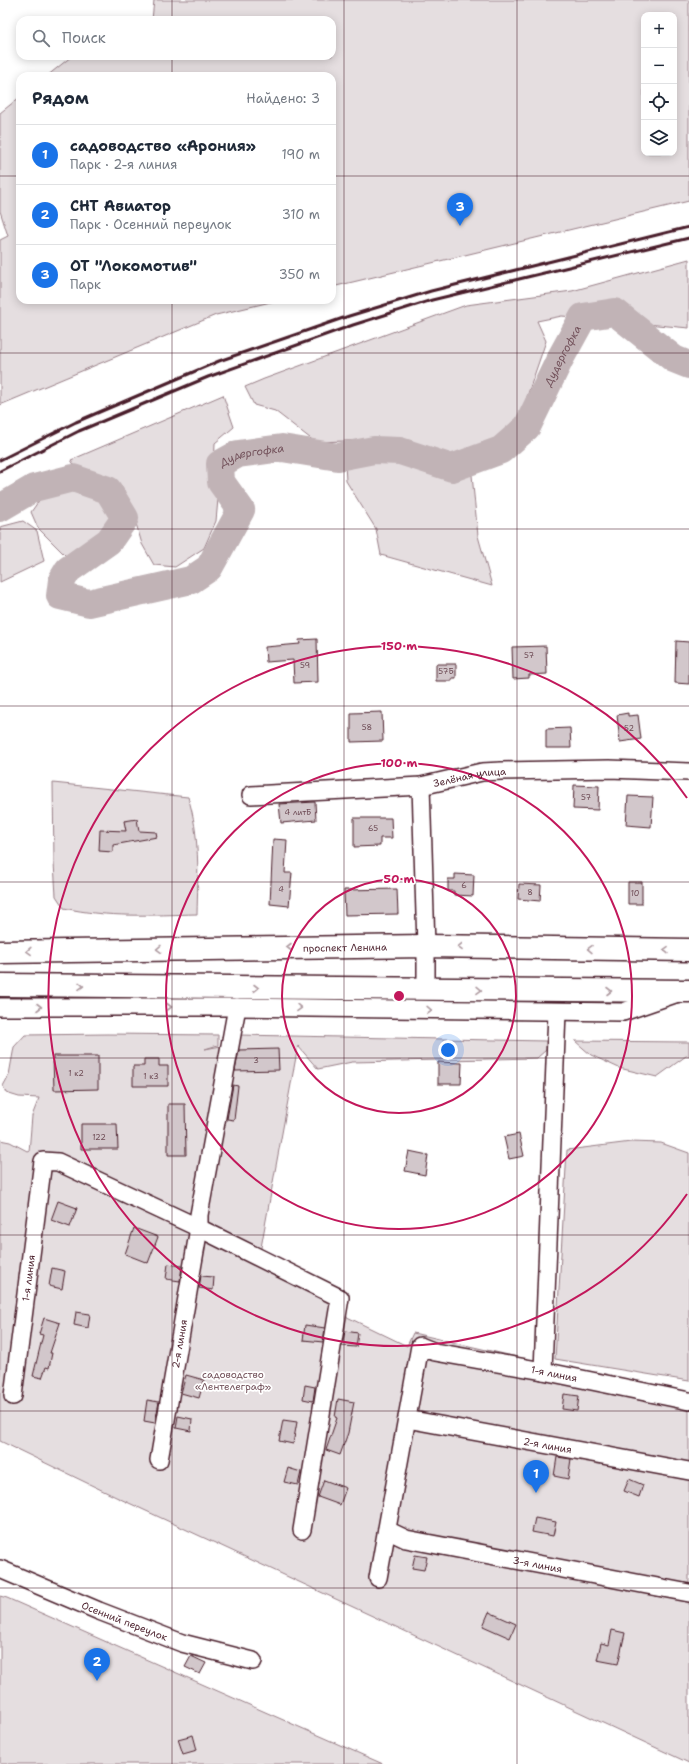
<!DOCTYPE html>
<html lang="ru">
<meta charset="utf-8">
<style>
:root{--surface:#fff;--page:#f6f6f7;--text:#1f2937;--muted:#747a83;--line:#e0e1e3;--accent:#1a73e8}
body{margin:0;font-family:"Shantell Sans",sans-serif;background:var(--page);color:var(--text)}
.controls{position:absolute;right:12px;top:12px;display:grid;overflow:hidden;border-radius:8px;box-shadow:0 2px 10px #0003}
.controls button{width:36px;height:36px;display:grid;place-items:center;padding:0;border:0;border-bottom:1px solid var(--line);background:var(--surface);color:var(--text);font:20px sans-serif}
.you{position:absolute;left:448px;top:1050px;width:14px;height:14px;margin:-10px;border:3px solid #fff;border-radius:50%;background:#1a73e8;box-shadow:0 0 0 6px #1a73e833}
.badge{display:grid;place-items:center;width:26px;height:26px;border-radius:50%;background:var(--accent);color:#fff;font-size:13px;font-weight:700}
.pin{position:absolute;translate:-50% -33px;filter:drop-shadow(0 1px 2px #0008)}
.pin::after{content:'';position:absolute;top:21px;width:14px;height:12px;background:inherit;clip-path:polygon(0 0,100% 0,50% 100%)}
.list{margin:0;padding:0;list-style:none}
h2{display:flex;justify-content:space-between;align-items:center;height:52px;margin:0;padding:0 16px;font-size:17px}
h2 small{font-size:13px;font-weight:400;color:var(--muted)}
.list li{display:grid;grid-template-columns:26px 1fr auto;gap:12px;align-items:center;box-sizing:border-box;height:60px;padding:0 16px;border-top:1px solid var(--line)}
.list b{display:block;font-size:15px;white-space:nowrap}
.list p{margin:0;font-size:13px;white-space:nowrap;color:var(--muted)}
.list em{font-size:13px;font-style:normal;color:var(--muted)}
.icon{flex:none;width:22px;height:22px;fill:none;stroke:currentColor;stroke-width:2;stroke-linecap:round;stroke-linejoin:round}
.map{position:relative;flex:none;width:689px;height:1764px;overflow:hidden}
.search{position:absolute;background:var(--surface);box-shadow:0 2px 10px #0003;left:16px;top:16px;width:320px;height:44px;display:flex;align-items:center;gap:10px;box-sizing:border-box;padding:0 14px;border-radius:12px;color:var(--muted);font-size:15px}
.panel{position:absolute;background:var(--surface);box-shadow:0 2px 10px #0003;left:16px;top:72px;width:320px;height:232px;border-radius:12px}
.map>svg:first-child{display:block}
.green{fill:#e5dee0;stroke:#987e86;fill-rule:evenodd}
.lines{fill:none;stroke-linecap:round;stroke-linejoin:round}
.river{stroke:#c1b3b6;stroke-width:28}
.building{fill:#d2c7cb;stroke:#4a1f2b}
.minor-casing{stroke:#4a1f2b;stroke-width:20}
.trunk-casing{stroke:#4a1f2b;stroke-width:25}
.minor{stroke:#fff;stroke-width:17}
.trunk{stroke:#fff;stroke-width:22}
.rail{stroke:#4a1f2b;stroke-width:3}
.oneway{stroke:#ae9aa0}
.grid{fill:none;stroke:#4a1f2b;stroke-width:1;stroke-opacity:0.55}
.ring{fill:none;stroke:#c2185b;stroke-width:2}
.labels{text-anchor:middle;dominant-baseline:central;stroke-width:3.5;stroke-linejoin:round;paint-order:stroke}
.number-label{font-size:8px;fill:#6c4953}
.street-label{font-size:10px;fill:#4a1f2b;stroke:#fff}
.park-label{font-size:10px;fill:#714f58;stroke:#fff}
.water-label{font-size:11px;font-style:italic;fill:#74535c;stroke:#fff}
.centre{fill:#c2185b;stroke:#fff;stroke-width:2}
.ring-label{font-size:12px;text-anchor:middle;font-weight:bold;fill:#c2185b;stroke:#fff;stroke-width:3.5;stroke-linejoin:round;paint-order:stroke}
</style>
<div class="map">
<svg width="689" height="1764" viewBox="0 0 689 1764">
<rect width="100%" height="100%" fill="#fff"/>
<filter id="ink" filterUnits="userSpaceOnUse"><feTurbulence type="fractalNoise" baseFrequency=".025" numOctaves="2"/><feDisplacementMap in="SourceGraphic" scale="8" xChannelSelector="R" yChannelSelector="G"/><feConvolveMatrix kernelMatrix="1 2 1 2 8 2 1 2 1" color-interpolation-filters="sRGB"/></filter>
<g filter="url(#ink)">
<!-- green -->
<path class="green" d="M154 0H689V201L332 287V76H47L72 56H332V20H152ZM644 15H674V153H644Z
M20 97V300H279L216 315 0 405V240L8 236 0 211V113Z
M689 259V328L562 316 537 321 546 341 520 417 504 436 450 456 422 446 397 441 375 440 315 442 275 411 254 405 245 387 264 379 466 305 572 291Z
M223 395 234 427 215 443 214 472 218 499 216 521 204 548 175 567 154 565 142 544 135 520 123 493 108 483 78 471 71 460Z
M378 455 403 459 451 474 472 475 478 536 492 586 381 555 376 529 346 481 345 464Z
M62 487 86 490 107 501 114 515 106 532 69 559 38 528 31 512 45 492Z
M23 521 37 531 44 561 0 582V527Z
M53 783 188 797C200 835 198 874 197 914 152 915 108 918 64 908L56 896 54 863Z
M107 1034 218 1035V1045L205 1049 237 1043 239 1035 546 1041V1050L537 1058 352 1062 318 1069 298 1046 260 1253 342 1293 341 1314 407 1346 413 1333 543 1363 689 1393V1763L116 1497 0 1441V1140L10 1142 29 1152 32 1116 39 1098 19 1097 6 1093 3 1086 9 1075 14 1047 25 1035Z
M575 1041 689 1042V1056H686L657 1077 619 1068 591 1055Z
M631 1142 661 1143 689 1153V1381L555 1359 567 1150Z
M0 1596 7 1598 383 1764H0Z"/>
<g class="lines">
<!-- river -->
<path class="river" id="s1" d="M0 508 34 488 73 478 108 490 125 518 109 541 68 570 62 580 60 596 89 603 191 580 209 568 241 510 221 482 220 464 238 454 282 448 338 457 374 450 400 451 452 468 501 450 527 427 560 359 583 317 615 312 674 359 689 365"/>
</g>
<!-- building -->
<path class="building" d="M317 639 318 682 294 683 293 660 266 662 265 647 300 644 299 640Z
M676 641 689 642V684L675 683Z
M546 646 547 674 529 675V678L513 679 512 647Z
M436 664H456V678H452V681H436Z
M382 712 383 741 351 742V713Z
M628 713V716L638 715 641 739 620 742 617 715Z
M570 728 571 748H546V729Z
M574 785 599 786 598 810 573 809Z
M628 796 653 797 651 827 626 825Z
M315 802 316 820 281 823 279 804Z
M354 818H391L392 838H380V846L354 847Z
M137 819 139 831 156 832 157 837 113 845V852L99 851 100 830 126 831 124 821Z
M273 839 287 840 285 873H292L289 906 270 904Z
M455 874 474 875 473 896 454 895V891H448V879H455Z
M628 882H642V904H628Z
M519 884 541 885 540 901 518 899Z
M397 889 398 914 345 915 344 890Z
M278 1049 279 1070 235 1071 239 1050Z
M53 1056H98V1089L54 1090Z
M144 1059H159V1066H168V1086H133V1066H144Z
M438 1062 462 1063 461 1084H438Z
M233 1085 238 1086 234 1120 227 1119Z
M168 1104H185L186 1155H168Z
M81 1124H117L118 1149H81Z
M519 1134 524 1156 509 1159 504 1137Z
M409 1151 428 1155 425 1175 405 1171Z
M58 1201 77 1208 70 1227 51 1220Z
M134 1228 158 1237 148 1263 125 1254Z
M168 1264 182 1266 180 1281 166 1279Z
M52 1268 65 1271 62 1289 49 1286Z
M201 1276 214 1277 213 1290 199 1288Z
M76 1312 90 1314 88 1328 74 1325Z
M44 1318 60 1323 50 1353H52L49 1368 46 1367 42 1378 33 1376 43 1335 39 1334Z
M305 1325 325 1328 323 1342 303 1340Z
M345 1331 358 1333 356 1347 342 1346Z
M186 1375 204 1380 199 1398 181 1393Z
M305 1385 315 1387 313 1401 303 1399Z
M564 1394 579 1396 577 1411 562 1409Z
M338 1399 354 1402 348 1433 340 1455 326 1450 337 1418 335 1417Z
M147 1400 159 1402 155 1423 144 1421Z
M178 1416 192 1419 191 1431 176 1428Z
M283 1420 297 1422 293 1444 279 1441Z
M557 1457 571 1459 568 1479 554 1476Z
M288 1468 301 1472 298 1485 284 1482Z
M629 1479 643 1485 639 1497 624 1491Z
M324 1480 346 1488 340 1505 318 1497Z
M535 1518 556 1522 553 1536 532 1532Z
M415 1555 427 1557 424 1570 412 1568Z
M489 1612 516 1624 510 1638 483 1626Z
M612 1630 625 1633 618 1664 597 1660 601 1643 609 1645Z
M191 1656 206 1663 200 1674 185 1667Z
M193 1735 197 1750 183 1754 178 1739Z"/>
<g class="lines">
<!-- minor casing -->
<g class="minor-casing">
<g id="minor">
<path d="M421 786 426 946V989"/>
<path id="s2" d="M251 795 421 786 482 772 501 771 609 769 689 772"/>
<path d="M0 1007H237L623 1012 675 994"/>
<path d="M543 1371 557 1012"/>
<path id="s3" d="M13 1396 43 1161 58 1162 199 1228 340 1298 302 1530"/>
<path id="s4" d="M407 1419 689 1471"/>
<path id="s5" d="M159 1460 199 1228V1215L237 1007"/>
<path id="s6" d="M387 1530 406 1539 689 1593"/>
<path id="s7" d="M0 1569 99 1611 182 1643 253 1661"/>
<path id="s8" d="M378 1578 420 1346 435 1352 543 1371 689 1401"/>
</g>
</g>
<!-- trunk casing -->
<g class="trunk-casing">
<g id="trunk">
<path id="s9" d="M0 952 426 946 689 950"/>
<path d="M0 985 689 991"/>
</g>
</g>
<!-- minor -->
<use href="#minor" class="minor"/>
<!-- trunk -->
<use href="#trunk" class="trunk"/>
<!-- rail -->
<path class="rail" d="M0 460 76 422 219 361 349 316 431 291 689 227
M0 471 79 431 208 377 353 325 432 300 689 238"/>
</g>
<!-- one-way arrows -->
<defs><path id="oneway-chevron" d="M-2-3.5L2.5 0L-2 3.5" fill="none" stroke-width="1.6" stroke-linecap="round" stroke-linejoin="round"/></defs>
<g class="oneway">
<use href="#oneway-chevron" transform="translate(289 947) rotate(180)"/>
<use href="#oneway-chevron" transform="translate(460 947) rotate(179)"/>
<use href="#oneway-chevron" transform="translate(159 949) rotate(179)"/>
<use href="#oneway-chevron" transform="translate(590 949) rotate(-179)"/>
<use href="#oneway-chevron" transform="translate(666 950) rotate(-179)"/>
<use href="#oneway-chevron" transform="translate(29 951) rotate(178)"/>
<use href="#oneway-chevron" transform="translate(81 986) rotate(1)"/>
<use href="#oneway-chevron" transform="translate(256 988)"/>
<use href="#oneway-chevron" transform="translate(479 990) rotate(1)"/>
<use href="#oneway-chevron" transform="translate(609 991)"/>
<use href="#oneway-chevron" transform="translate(39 1007)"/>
<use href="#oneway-chevron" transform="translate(169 1007)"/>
<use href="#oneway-chevron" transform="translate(299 1008) rotate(1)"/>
<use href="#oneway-chevron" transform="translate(429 1010) rotate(1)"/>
</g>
</g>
<!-- grid -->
<path class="grid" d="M172 0V20M344 0V1764M517 0V1764M172 56V76M0 176H20M332 176H689M172 300V1764M0 353H689M0 529H689M0 706H689M0 882H689M0 1058H689M0 1235H689M0 1411H689M0 1588H689"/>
<!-- distance rings -->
<g class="ring">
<circle cx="399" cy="996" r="117"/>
<circle cx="399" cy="996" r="233"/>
<path d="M687 1194A350 350 0 1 1 687 798"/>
</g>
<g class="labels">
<!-- number labels -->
<g class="number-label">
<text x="529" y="655">57</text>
<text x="305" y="665">59</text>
<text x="446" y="671">57Б</text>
<text x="367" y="727">58</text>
<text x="629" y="728">52</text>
<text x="586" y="797">57</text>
<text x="298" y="812">4 литБ</text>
<text x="373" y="828">65</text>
<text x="464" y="885">6</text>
<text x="281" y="889">4</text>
<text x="530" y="892">8</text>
<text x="635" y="893">10</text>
<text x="256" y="1060">3</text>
<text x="76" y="1073">1 к2</text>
<text x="151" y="1076">1 к3</text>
<text x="99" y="1137">122</text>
</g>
<!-- street labels -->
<g class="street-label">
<text stroke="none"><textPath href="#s2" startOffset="220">Зелёная улица</textPath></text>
<text stroke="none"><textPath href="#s9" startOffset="345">проспект Ленина</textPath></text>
<text stroke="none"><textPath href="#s3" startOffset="119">1-я линия</textPath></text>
<text stroke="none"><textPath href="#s5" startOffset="118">2-я линия</textPath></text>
<text stroke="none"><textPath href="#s8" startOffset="373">1-я линия</textPath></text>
<text stroke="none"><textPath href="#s4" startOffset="143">2-я линия</textPath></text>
<text stroke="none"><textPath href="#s6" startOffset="155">3-я линия</textPath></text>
<text stroke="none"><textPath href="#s7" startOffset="135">Осенний переулок</textPath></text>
</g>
<!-- park labels -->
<g class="park-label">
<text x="233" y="1374">садоводство<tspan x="233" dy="12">«Лентелеграф»</tspan></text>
</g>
<!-- water labels -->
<g class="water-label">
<text stroke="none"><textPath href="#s1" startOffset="936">Дудергофка</textPath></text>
<text stroke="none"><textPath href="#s1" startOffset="564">Дудергофка</textPath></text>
</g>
</g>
<circle cx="399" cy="996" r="6" class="centre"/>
<g class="ring-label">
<text x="399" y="650">150 m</text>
<text x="399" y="767">100 m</text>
<text x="399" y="883">50 m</text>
</g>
</svg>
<div class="controls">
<button>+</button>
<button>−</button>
<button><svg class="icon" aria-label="locate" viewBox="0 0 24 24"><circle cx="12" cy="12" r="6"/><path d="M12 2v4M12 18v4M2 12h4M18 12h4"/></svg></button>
<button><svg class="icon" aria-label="layers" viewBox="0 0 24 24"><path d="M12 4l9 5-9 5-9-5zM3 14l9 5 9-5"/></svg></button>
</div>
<div class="you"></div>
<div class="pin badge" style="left:536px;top:1493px">1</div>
<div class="pin badge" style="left:97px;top:1681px">2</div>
<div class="pin badge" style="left:460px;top:226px">3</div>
<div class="search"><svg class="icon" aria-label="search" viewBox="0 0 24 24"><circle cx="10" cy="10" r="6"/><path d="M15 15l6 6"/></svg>Поиск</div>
<section class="panel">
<h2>Рядом<small>Найдено: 3</small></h2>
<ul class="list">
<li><span class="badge">1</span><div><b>садоводство «Арония»</b><p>Парк · 2-я линия</p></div><em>190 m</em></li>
<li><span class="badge">2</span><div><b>СНТ Авиатор</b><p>Парк · Осенний переулок</p></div><em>310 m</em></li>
<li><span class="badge">3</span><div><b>ОТ &quot;Локомотив&quot;</b><p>Парк</p></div><em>350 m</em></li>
</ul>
</section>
</div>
